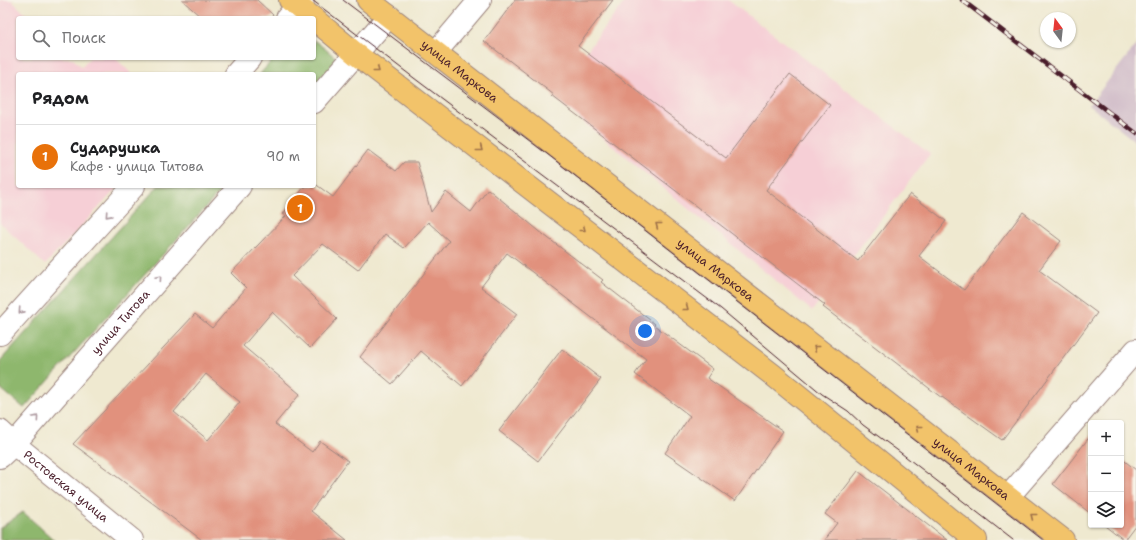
<!DOCTYPE html>
<html lang="ru">
<meta charset="utf-8">
<style>
:root{--surface:#fff;--page:#f2f2f2;--text:#202124;--muted:#757577;--line:#e0e0e0;--accent:#b45309}
body{margin:0;font-family:"Shantell Sans",sans-serif;background:var(--page);color:var(--text)}
.controls{position:absolute;right:12px;bottom:12px;display:grid;overflow:hidden;border-radius:4px;box-shadow:0 1px 3px #0004}
.controls button{width:36px;height:36px;display:grid;place-items:center;padding:0;border:0;border-bottom:1px solid var(--line);background:var(--surface);color:var(--text);font:20px sans-serif}
.compass{position:absolute;left:1040px;top:12px;width:36px;height:36px;border-radius:50%;background:var(--surface);box-shadow:0 1px 3px #0004;rotate:345deg}
.you{position:absolute;left:645px;top:331px;width:14px;height:14px;margin:-10px;border:3px solid #fff;border-radius:50%;background:#1a73e8;box-shadow:0 0 0 6px #1a73e833}
.badge{display:grid;place-items:center;width:26px;height:26px;border-radius:50%;background:var(--accent);color:#fff;font-size:13px;font-weight:700}
.pin{position:absolute;translate:-50% -50%;border:2px solid #fff;box-shadow:0 1px 4px #0006}
.list{margin:0;padding:0;list-style:none}
h2{display:flex;justify-content:space-between;align-items:center;height:52px;margin:0;padding:0 16px;font-size:17px}
h2 small{font-size:13px;font-weight:400;color:var(--muted)}
.list li{display:grid;grid-template-columns:26px 1fr auto;gap:12px;align-items:center;box-sizing:border-box;height:64px;padding:0 16px;border-top:1px solid var(--line)}
.list b{display:block;font-size:15px;white-space:nowrap}
.list p{margin:0;font-size:13px;white-space:nowrap;color:var(--muted)}
.list em{font-size:13px;font-style:normal;color:var(--muted)}
.icon{flex:none;width:22px;height:22px;fill:none;stroke:currentColor;stroke-width:2;stroke-linecap:round;stroke-linejoin:round}
.map{position:relative;flex:none;width:1136px;height:540px;overflow:hidden}
.search{position:absolute;background:var(--surface);box-shadow:0 1px 3px #0004;left:16px;top:16px;width:300px;height:44px;display:flex;align-items:center;gap:10px;box-sizing:border-box;padding:0 14px;border-radius:4px;color:var(--muted);font-size:15px}
.panel{position:absolute;background:var(--surface);box-shadow:0 1px 3px #0004;left:16px;top:72px;width:300px;height:116px;border-radius:4px}
.map>svg:first-child{display:block}
.built{fill:#f6cfd6}
.industrial{fill:#d1bdc9}
.forest{fill:#8eb76d;stroke:#6c6b4c}
.building{fill:#e1917d;fill-rule:evenodd}
.lines{fill:none;stroke-linecap:round;stroke-linejoin:round}
.minor-casing{stroke:#9c847e;stroke-width:24}
.major-casing{stroke:#9c847e;stroke-width:24}
.minor{stroke:#fff;stroke-width:22}
.major{stroke:#f2c36a;stroke-width:22}
.tram{stroke:#4a1f2b;stroke-width:1}
.rail-casing{stroke:#4a1f2b;stroke-width:4.5}
.rail{stroke:#f7f3e8;stroke-width:3;stroke-dasharray:9;stroke-linecap:butt}
.oneway{stroke:#9e714a}
.oneway2{stroke:#ae9aa0}
.labels{text-anchor:middle;dominant-baseline:central;stroke-width:3.5;stroke-linejoin:round;paint-order:stroke}
.street-label{font-size:12px;fill:#4a1f2b;stroke:#f7f3e8}
</style>
<div class="map">
<svg width="1136" height="540" viewBox="0 0 1136 540">
<rect width="100%" height="100%" fill="#f7f3e8"/>
<filter id="ink" filterUnits="userSpaceOnUse"><feTurbulence type="fractalNoise" baseFrequency=".025" numOctaves="2"/><feDisplacementMap in="SourceGraphic" scale="8" xChannelSelector="R" yChannelSelector="G"/><feConvolveMatrix kernelMatrix="1 2 1 2 8 2 1 2 1" color-interpolation-filters="sRGB"/></filter>
<filter id="wash" filterUnits="userSpaceOnUse"><feTurbulence type="fractalNoise" baseFrequency=".012" numOctaves="4" result="noise"/><feDisplacementMap in="SourceGraphic" scale="16" xChannelSelector="R" yChannelSelector="G"/><feGaussianBlur stdDeviation="0.9" result="paint"/><feColorMatrix in="noise" values="0 0 0 0 0 0 0 0 0 0 0 0 0 0 0 0 0 1.4 0 .05"/><feComposite in="paint" operator="in"/></filter>
<g filter="url(#wash)">
<rect width="100%" height="100%" fill="#efe9d0"/>
<!-- built -->
<path class="built" d="M0 0H11L30 18H18V58H72L82 67 90 58H115L132 74H18V186H119L45 265 0 223Z
M626 0H728L930 154 812 311 552 96Z"/>
<!-- industrial -->
<path class="industrial" d="M1136 45V142L1089 105Z"/>
<!-- forest -->
<path class="forest" d="M314 40 339 60 314 88V74H260L274 58H314Z
M158 186H225L24 408 0 388V361Z
M23 512 54 540H0V528Z"/>
<g id="blocks">
<!-- building -->
<path class="building" d="M182 0H257L273 15 271 18H202Z
M515 0H613L578 46 726 158 790 74 830 105 766 190 858 261 910 194 946 221 919 256 964 290 1023 212 1061 241 1039 270 1097 313 1002 440 942 397V398L823 307 825 305 552 96 554 95 484 41Z
M368 150 396 171 404 162H417L431 212 446 192 471 212 488 189 544 235 603 280 601 282 655 324 654 325 713 369 707 378 783 431 735 501 665 453 690 416 635 374 646 359 507 253 481 287 517 314 462 386 421 351 392 384 360 357 449 241 428 222 404 248 385 234 358 270 323 244 292 276 337 319 310 348 272 312 243 346 300 394 275 424 312 452 320 441 348 461 311 511 347 540H202L73 444 195 314 212 328 246 288 231 273 286 216 283 214 305 186H314V183L333 197ZM206 374 240 402 208 440 174 412Z
M562 349 601 379 538 461 499 431Z
M1091 435V514L1053 484Z
M1121 458 1136 470V524L1124 540 1105 525H1121Z
M858 471 947 540H824L837 523 825 514Z"/>
</g>
</g>
<g filter="url(#ink)">
<use href="#blocks" fill-opacity="0" stroke="#9c847e" stroke-width="1"/>
<g class="lines">
<!-- minor casing -->
<g class="minor-casing">
<g id="minor">
<path d="M287 18 303 0"/>
<path d="M436 52 480 0"/>
<path d="M236 74 250 58"/>
<path d="M314 102 389 16"/>
<path d="M0 334 134 186"/>
<path id="s1" d="M0 431 14 444 132 540"/>
<path id="s2" d="M0 457 14 444 240 186"/>
<path d="M1008 497 1136 350"/>
</g>
</g>
<!-- major casing -->
<g class="major-casing">
<g id="major">
<path d="M290 0 313 18"/>
<path id="s3" d="M368 0 1063 540"/>
<path d="M314 19 356 54 773 375 976 540"/>
</g>
</g>
<!-- minor -->
<use href="#minor" class="minor"/>
<!-- major -->
<use href="#major" class="major"/>
<!-- tram -->
<path class="tram" d="M312 0 414 78 721 309 822 394 848 411 863 425 901 453 1013 540
M343 0 547 154 1043 540"/>
<!-- rail casing -->
<g class="rail-casing">
<path id="rail" d="M962 0 1136 133"/>
</g>
<!-- rail -->
<use href="#rail" class="rail"/>
</g>
<!-- one-way arrows -->
<defs><path id="oneway-chevron" d="M-2-3.5L2.5 0L-2 3.5" fill="none" stroke-width="1.6" stroke-linecap="round" stroke-linejoin="round"/></defs>
<g class="oneway">
<use href="#oneway-chevron" transform="translate(377 70) rotate(38)"/>
<use href="#oneway-chevron" transform="translate(480 149) rotate(38)"/>
<use href="#oneway-chevron" transform="translate(658 225) rotate(-142)"/>
<use href="#oneway-chevron" transform="translate(583 229) rotate(38)"/>
<use href="#oneway-chevron" transform="translate(686 308) rotate(38)"/>
<use href="#oneway-chevron" transform="translate(816 348) rotate(-142)"/>
<use href="#oneway-chevron" transform="translate(919 428) rotate(-142)"/>
<use href="#oneway-chevron" transform="translate(1033 516) rotate(-142)"/>
</g>
<g class="oneway2">
<use href="#oneway-chevron" transform="translate(108 215) rotate(132)"/>
<use href="#oneway-chevron" transform="translate(159 278) rotate(-49)"/>
<use href="#oneway-chevron" transform="translate(21 311) rotate(132)"/>
<use href="#oneway-chevron" transform="translate(36 418) rotate(-49)"/>
</g>
</g>
<g class="labels">
<!-- street labels -->
<g class="street-label">
<text stroke="none"><textPath href="#s3" startOffset="116">улица Маркова</textPath></text>
<text stroke="none"><textPath href="#s3" startOffset="440">улица Маркова</textPath></text>
<text stroke="none"><textPath href="#s2" startOffset="181">улица Титова</textPath></text>
<text stroke="none"><textPath href="#s3" startOffset="764">улица Маркова</textPath></text>
<text stroke="none"><textPath href="#s1" startOffset="86">Ростовская улица</textPath></text>
</g>
</g>
</svg>
<div class="controls">
<button>+</button>
<button>−</button>
<button><svg class="icon" aria-label="layers" viewBox="0 0 24 24"><path d="M12 4l9 5-9 5-9-5zM3 14l9 5 9-5"/></svg></button>
</div>
<svg class="compass" viewBox="-18 -18 36 36"><path d="M0-13l5 13h-10z" fill="#e53935"/><path d="M0 13l5-13h-10z" fill="#757577"/></svg>
<div class="you"></div>
<div class="pin badge" style="left:300px;top:208px;background:#e8710a">1</div>
<div class="search"><svg class="icon" aria-label="search" viewBox="0 0 24 24"><circle cx="10" cy="10" r="6"/><path d="M15 15l6 6"/></svg>Поиск</div>
<section class="panel">
<h2>Рядом<small></small></h2>
<ul class="list">
<li><span class="badge" style="background:#e8710a">1</span><div><b>Сударушка</b><p>Кафе · улица Титова</p></div><em>90 m</em></li>
</ul>
</section>
</div>
